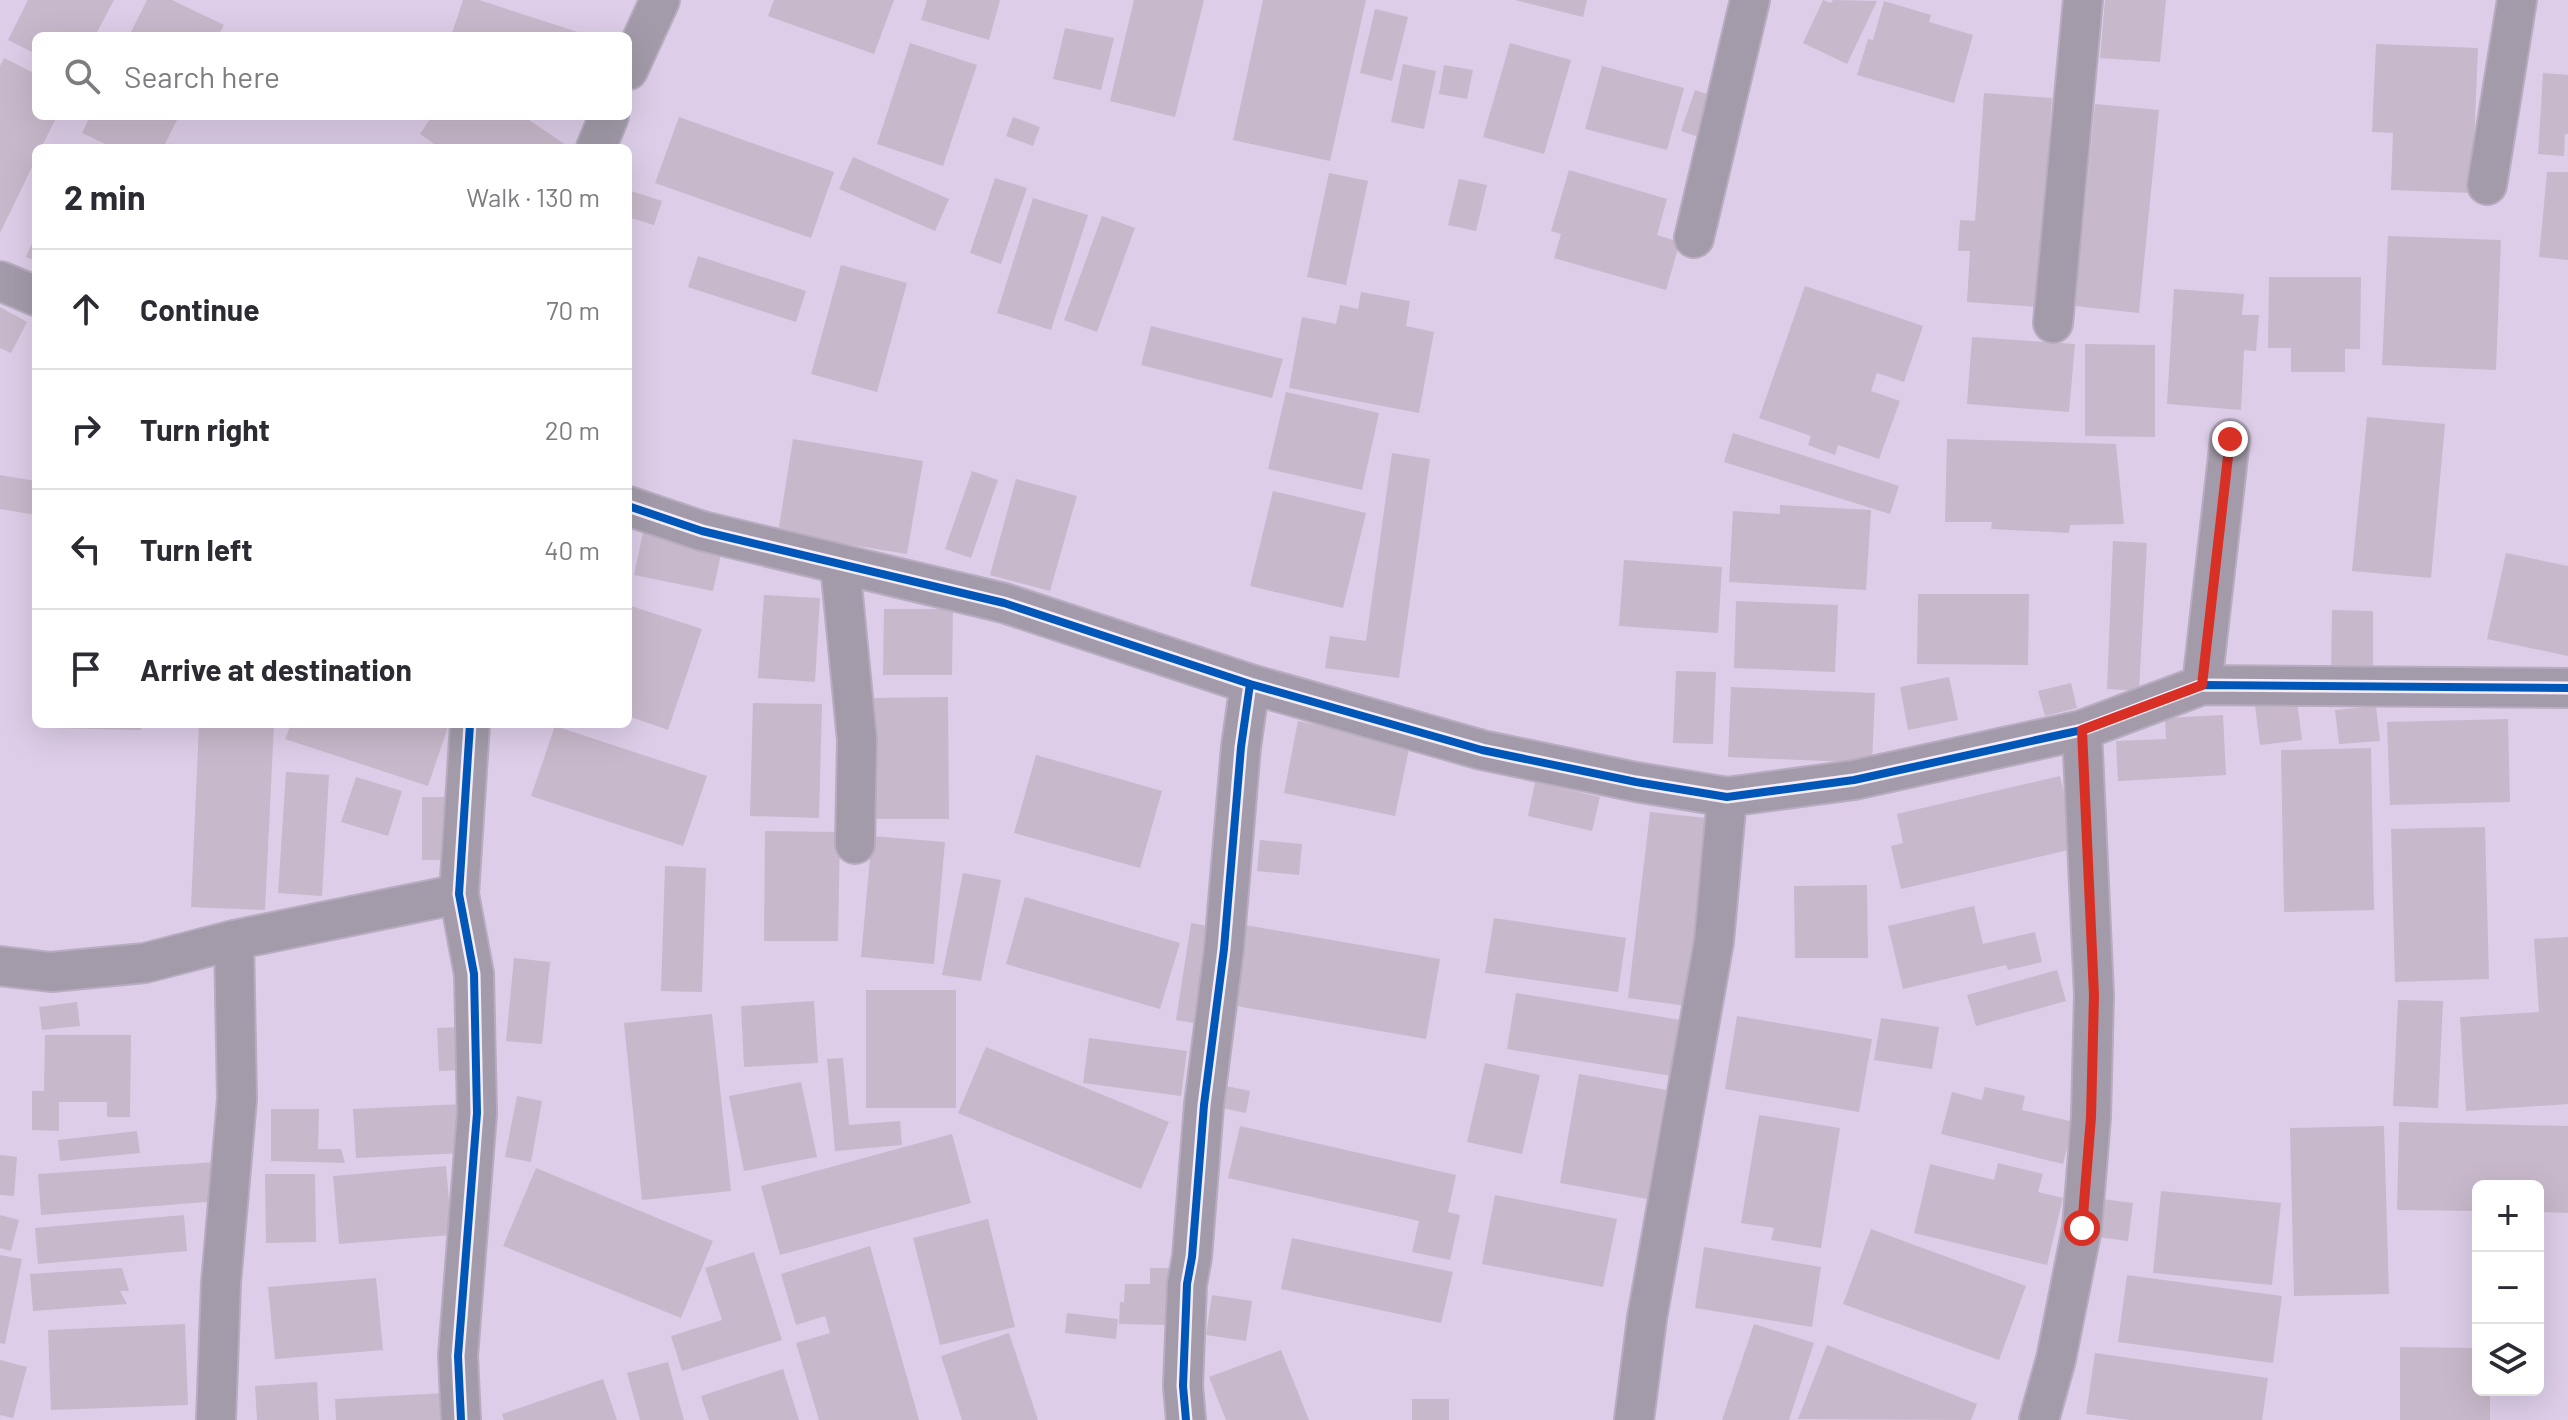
<!DOCTYPE html>
<meta charset="utf-8">
<style>
:root{--surface:#fff;--page:#f7f7f7;--text:#2b2b33;--muted:#7c7c81;--line:#e1e1e2}
body{margin:0;font-family:Barlow,sans-serif;background:var(--page);color:var(--text)}
.controls{position:absolute;right:24px;bottom:24px;display:grid;overflow:hidden;border-radius:12px;box-shadow:0 8px 32px #0002}
.controls button{width:72px;height:72px;display:grid;place-items:center;padding:0;border:0;border-bottom:2px solid var(--line);background:var(--surface);color:var(--text);font:40px sans-serif}
.stop{position:absolute;width:24px;height:24px;margin:-18px;border:6px solid #d93025;border-radius:50%;background:#fff}
.stop.end{background:#d93025;border-color:#fff;box-shadow:0 2px 8px #0008}
.list{margin:0;padding:0;list-style:none}
h2{display:flex;justify-content:space-between;align-items:center;height:104px;margin:0;padding:0 32px;font-size:34px}
h2 small{font-size:26px;font-weight:400;color:var(--muted)}
.list li{display:grid;grid-template-columns:52px 1fr auto;gap:24px;align-items:center;box-sizing:border-box;height:120px;padding:0 32px;border-top:2px solid var(--line)}
.list b{display:block;font-size:30px;white-space:nowrap}
.list em{font-size:26px;font-style:normal;color:var(--muted)}
.icon{flex:none;width:44px;height:44px;fill:none;stroke:currentColor;stroke-width:2;stroke-linecap:round;stroke-linejoin:round}
.map{position:relative;flex:none;width:2568px;height:1420px;overflow:hidden}
.search{position:absolute;background:var(--surface);box-shadow:0 8px 32px #0002;left:32px;top:32px;width:600px;height:88px;display:flex;align-items:center;gap:20px;box-sizing:border-box;padding:0 28px;border-radius:12px;color:var(--muted);font-size:30px}
.panel{position:absolute;background:var(--surface);box-shadow:0 8px 32px #0002;left:32px;top:144px;width:600px;height:584px;border-radius:12px}
.map>svg:first-child{display:block}
.building{fill:#c8b8cb}
.lines{fill:none;stroke-linecap:round;stroke-linejoin:round}
.minor-casing{stroke:#b8acc1;stroke-width:42}
.minor{stroke:#a39ba9;stroke-width:38}
.cycleway-casing{stroke:#f5ecfc;stroke-width:13}
.cycleway{stroke:#0057b8;stroke-width:8}
.route{stroke:#d93025;stroke-width:10}
</style>
<div class="map">
<svg width="2568" height="1420" viewBox="0 0 2568 1420">
<rect width="100%" height="100%" fill="#ddcde8"/>
<!-- building -->
<path class="building" d="M28 0H114L95 36H36V54L8 40Z
M147 0H172L224 25 218 36H129Z
M463 0H479L590 36H451Z
M774 0H894L874 54 768 16Z
M927 0H1000L989 40 921 20Z
M1134 0H1204L1175 117 1110 101Z
M1263 0H1366L1330 161 1233 140Z
M1515 0H1587L1583 17Z
M1823 0 1831 3 1833 0 1877 1 1847 64 1803 43Z
M2105 0H2166L2160 62 2100 58Z
M1884 1 1931 15 1929 22 1973 35 1954 103 1857 75 1868 39 1873 40Z
M1375 9 1408 17 1392 81 1360 73Z
M1065 28 1114 38 1101 90 1053 79Z
M910 43 977 65 943 166 877 144Z
M1510 43 1571 60 1544 154 1483 137Z
M2376 44 2478 48 2472 193 2391 190 2393 133 2372 132Z
M4 58 36 74V116H57L41 148H36V159L0 233V66Z
M1403 64 1436 71 1424 129 1391 122Z
M1444 65 1473 70 1467 99 1439 94Z
M1602 66 1684 88 1667 150 1585 129Z
M2543 73 2568 75V134H2565L2564 156 2538 154Z
M1695 90 1722 99 1708 140 1681 131Z
M1984 93 2052 98 2037 307 1967 302 1970 251H1958L1960 220 1975 221Z
M2095 104 2159 110 2139 313 2075 306Z
M90 116H179L163 148H114L82 133Z
M432 116H523L566 145 564 148H440L420 134Z
M679 117 834 172 811 238 655 183Z
M1013 117 1040 127 1033 146 1006 136Z
M853 157 949 199 935 231 839 189Z
M1569 170 1667 199 1657 235 1680 242 1666 290 1554 258 1561 234 1551 231Z
M2547 172H2568V260L2539 257Z
M1329 173 1368 181 1346 285 1307 277Z
M995 178 1027 188 1001 264 970 253Z
M1459 179 1487 185 1476 231 1448 225Z
M628 190 662 201 654 225 628 217Z
M1033 198 1088 215 1051 330 997 313Z
M1102 216 1135 228 1097 332 1064 320Z
M36 234V261L26 257Z
M2388 236 2501 240 2496 370 2382 365Z
M698 256 806 291 796 322 688 287Z
M841 265 907 283 877 392 811 374Z
M2269 277H2361L2360 349H2345V372H2291V348H2268Z
M1805 286 1923 326 1904 382 1877 373 1871 391 1900 401 1879 459 1838 445 1835 455 1808 445 1811 436 1759 418Z
M2174 289 2244 294 2242 315H2259L2256 351 2244 350 2241 410 2167 404Z
M1361 292 1410 301 1406 326 1434 332 1419 413 1289 388 1302 317 1336 324 1340 305 1358 309Z
M0 307 27 322 11 353 0 348Z
M1151 326 1283 359 1272 398 1141 365Z
M1972 337 2075 344 2069 412 1967 404Z
M2085 344 2155 345V437L2085 436Z
M1286 392 1379 413 1362 490 1268 469Z
M2367 417 2445 424 2431 578 2352 571Z
M1733 433 1899 486 1890 514 1724 462Z
M793 439 923 461 907 554 778 533Z
M1947 439 2116 444 2124 524 2070 525 2069 533 1991 529 1992 522H1945Z
M1392 453 1430 459 1399 678 1325 668 1330 636 1366 641Z
M972 471 998 480 971 558 945 549Z
M0 475 36 481V515L0 509Z
M1016 479 1077 496 1050 591 990 575Z
M1273 491 1366 513 1343 608 1250 586Z
M1780 505 1871 510 1866 590 1729 582 1733 511 1780 514Z
M644 528 723 545 713 591 634 575Z
M2113 541 2147 543 2139 691 2107 689Z
M2506 553 2568 566V656L2487 639Z
M1624 560 1722 567 1718 633 1619 626Z
M1918 594H2029L2028 665 1917 664Z
M764 595 820 598 815 682 758 678Z
M1736 601 1838 605 1835 672 1734 668Z
M628 605 702 629 668 730 628 716Z
M884 609H953L952 675H883Z
M2332 610 2373 611V669H2331Z
M1676 671 1716 672 1713 744 1673 743Z
M1949 677 1958 720 1908 730 1900 687Z
M2071 683 2077 708 2045 716 2038 691Z
M1731 687 1875 693 1872 763 1728 757Z
M948 697 949 819H875L873 698Z
M2297 701 2302 740 2260 745 2255 706Z
M753 703 822 704 819 818 750 816Z
M2376 706 2380 741 2339 744 2335 710Z
M2223 715 2226 775 2118 781 2116 741 2166 739 2165 718Z
M2508 719 2510 802 2390 805 2387 722Z
M1298 721 1410 744 1395 816 1284 793Z
M52 724H141V730L52 728Z
M199 724H274L265 910 191 907Z
M291 724H449L428 786 285 739Z
M555 726 707 776 683 846 531 796Z
M2371 748 2374 910 2284 912 2281 750Z
M1036 755 1162 791 1140 868 1014 833Z
M286 772 329 775 322 896 278 893Z
M2060 776 2077 848 1901 889 1891 846 1903 843 1897 814Z
M356 777 402 791 388 836 341 822Z
M1535 782 1600 797 1592 831 1528 816Z
M422 797H455V860H422Z
M1650 812 1716 819 1694 1007 1628 998Z
M2485 827 2489 979 2395 982 2391 829Z
M765 831 840 832 838 941H764Z
M872 836 945 842 934 964 861 957Z
M1260 840 1302 844 1299 875 1257 871Z
M665 866 706 868 702 992 661 991Z
M963 873 1001 880 981 981 942 975Z
M1867 885 1868 958H1795L1794 886Z
M1025 897 1180 943 1160 1009 1006 964Z
M1974 906 1983 944 2035 932 2042 962 2008 970 2006 965 1903 989 1888 926Z
M1494 918 1626 938 1618 992 1485 973Z
M1191 923 1214 927 1199 1024 1176 1020Z
M1245 925 1440 959 1426 1039 1231 1005Z
M2568 937V1104L2466 1111 2460 1017 2539 1012 2534 939Z
M514 958 550 962 542 1044 506 1041Z
M2057 970 2066 1001 1976 1026 1967 995Z
M866 990H956V1108H866Z
M1516 993 1681 1020 1671 1076 1507 1049Z
M2398 1000 2443 1001 2438 1108 2393 1106Z
M814 1001 818 1063 744 1067 741 1006Z
M77 1002 80 1026 42 1030 39 1007Z
M712 1014 731 1191 642 1200 624 1023Z
M1737 1016 1872 1039 1859 1112 1725 1089Z
M1881 1018 1939 1027 1932 1069 1874 1060Z
M464 1027 465 1070 439 1071 437 1028Z
M45 1035H131L130 1117H107V1102H59V1131L32 1130V1091H44Z
M1089 1038 1187 1051 1181 1096 1083 1083Z
M986 1047 1169 1122 1141 1189 958 1113Z
M843 1058 849 1125 900 1121 902 1145 835 1151 827 1059Z
M1485 1063 1540 1075 1522 1154 1467 1142Z
M1579 1074 1666 1090 1647 1199 1560 1183Z
M801 1082 817 1157 744 1171 729 1096Z
M1226 1086 1250 1091 1246 1113 1222 1108Z
M1985 1087 2025 1096 2022 1110 2074 1122 2063 1164 1941 1134 1952 1092 1982 1100Z
M517 1096 542 1101 531 1162 505 1157Z
M464 1104 466 1153 356 1158 353 1109Z
M271 1109H319L318 1149H341L345 1163 271 1161Z
M1759 1115 1840 1128 1821 1248 1771 1240 1774 1228 1741 1223Z
M2399 1122 2568 1126V1213L2538 1212V1186H2478V1211L2397 1210Z
M1240 1126 1456 1175 1448 1212 1460 1215 1450 1260 1412 1252 1419 1221 1228 1178Z
M2384 1126 2389 1294 2294 1296 2290 1128Z
M137 1131 140 1153 60 1161 58 1140Z
M952 1134 971 1203 780 1255 761 1186Z
M0 1155 17 1157 14 1196 0 1195Z
M216 1162 219 1201 41 1215 38 1174Z
M1998 1163 2043 1174 2038 1192 2063 1198 2047 1265 1914 1233 1930 1164 1994 1180Z
M446 1166 452 1235 339 1244 333 1176Z
M536 1168 713 1241 681 1318 503 1246Z
M265 1174H315L316 1242 266 1243Z
M2161 1191 2281 1203 2272 1285 2153 1273Z
M1495 1195 1617 1219 1603 1287 1482 1264Z
M2102 1199 2133 1203 2128 1241 2098 1237Z
M0 1215 19 1220 11 1251 0 1248Z
M184 1215 187 1251 38 1264 35 1228Z
M988 1219 1015 1327 940 1345 913 1238Z
M1871 1229 2026 1286 1999 1360 1843 1304Z
M1292 1238 1453 1272 1441 1323 1281 1289Z
M870 1246 919 1420H819L796 1343 830 1333 825 1316 796 1325 781 1274Z
M1704 1247 1821 1267 1812 1327 1695 1308Z
M754 1252 782 1340 682 1371 671 1336 722 1320 705 1268Z
M0 1255 22 1259 5 1344 0 1343Z
M122 1268 129 1291H120L127 1304 33 1311 30 1274Z
M1150 1268H1173L1171 1325 1119 1324 1120 1302H1124L1125 1284H1150Z
M2127 1275 2282 1296 2273 1363 2118 1342Z
M376 1278 383 1350 275 1359 268 1287Z
M1212 1295 1252 1301 1246 1341 1206 1335Z
M1067 1313 1118 1319 1116 1339 1065 1333Z
M185 1324 188 1405 51 1410 48 1330Z
M1754 1324 1814 1343 1789 1420H1722Z
M1009 1333 1038 1420H962L941 1356Z
M1827 1345 1977 1404 1971 1420 1798 1419Z
M2400 1347 2478 1348V1390H2490V1420H2400Z
M1281 1350 1309 1420H1226L1209 1377Z
M2095 1353 2268 1378 2262 1420H2130L2086 1414Z
M0 1360 27 1367 13 1418 0 1415Z
M668 1362 684 1420H640L627 1373Z
M783 1369 799 1420H709L701 1396Z
M603 1379 617 1420H504L502 1414Z
M317 1382 319 1420H257L255 1386Z
M444 1393 446 1420H336L335 1399Z
M1412 1399H1449V1420H1412Z"/>
<g class="lines">
<!-- minor casing -->
<g class="minor-casing">
<path id="minor" d="M628 70 660 0
M596 148 609 116
M2487 185 2517 0
M1694 238 1750 0
M0 281 36 296
M2053 323 2083 0
M628 506 702 531 1004 603 1250 684 1482 750 1636 782 1727 797 1854 780 2082 730 2202 685 2568 688
M840 564 857 740 855 844
M2202 685 2230 439
M0 966 51 972 145 963 234 940 459 894
M216 1420 221 1283 237 1099 234 940
M461 1420 458 1356 477 1113 474 974 459 894 470 724
M1186 1420 1183 1386 1187 1284 1192 1257 1204 1105 1224 949 1241 747 1250 684
M1634 1420 1647 1318 1714 941 1727 797
M2039 1420 2056 1359 2082 1228 2091 1117 2094 995 2082 730"/>
</g>
<!-- minor -->
<use href="#minor" class="minor"/>
<!-- cycleway casing -->
<g class="cycleway-casing">
<path id="cycleway" d="M628 506 702 531 1004 603 1250 684 1482 750 1636 782 1727 797 1854 780 2082 730 2202 685 2568 688
M461 1420 458 1356 477 1113 474 974 459 894 470 724
M1186 1420 1183 1386 1187 1284 1192 1257 1204 1105 1224 949 1241 747 1250 684"/>
</g>
<!-- cycleway -->
<use href="#cycleway" class="cycleway"/>
</g>
<g class="lines">
<!-- route -->
<path class="route" d="M2082 1228 2091 1117 2094 995 2082 730 2202 685 2230 439"/>
</g>
</svg>
<div class="controls">
<button>+</button>
<button>−</button>
<button><svg class="icon" aria-label="layers" viewBox="0 0 24 24"><path d="M12 4l9 5-9 5-9-5zM3 14l9 5 9-5"/></svg></button>
</div>
<div class="stop" style="left:2082px;top:1228px"></div>
<div class="stop end" style="left:2230px;top:439px"></div>
<div class="search"><svg class="icon" aria-label="search" viewBox="0 0 24 24"><circle cx="10" cy="10" r="6"/><path d="M15 15l6 6"/></svg>Search here</div>
<section class="panel">
<h2>2 min<small>Walk · 130 m</small></h2>
<ul class="list">
<li><svg class="icon" aria-label="ahead" viewBox="0 0 24 24"><path d="M12 20V5M6 11l6-6 6 6"/></svg><div><b>Continue</b></div><em>70 m</em></li>
<li><svg class="icon" aria-label="right" viewBox="0 0 24 24"><path d="M7 20v-9h11M14 6l5 5-5 5"/></svg><div><b>Turn right</b></div><em>20 m</em></li>
<li><svg class="icon" aria-label="left" viewBox="0 0 24 24"><path d="M17 20v-9H6M10 6l-5 5 5 5"/></svg><div><b>Turn left</b></div><em>40 m</em></li>
<li><svg class="icon" aria-label="arrive" viewBox="0 0 24 24"><path d="M6 21V4h12l-3 4 3 4H6"/></svg><div><b>Arrive at destination</b></div></li>
</ul>
</section>
</div>
